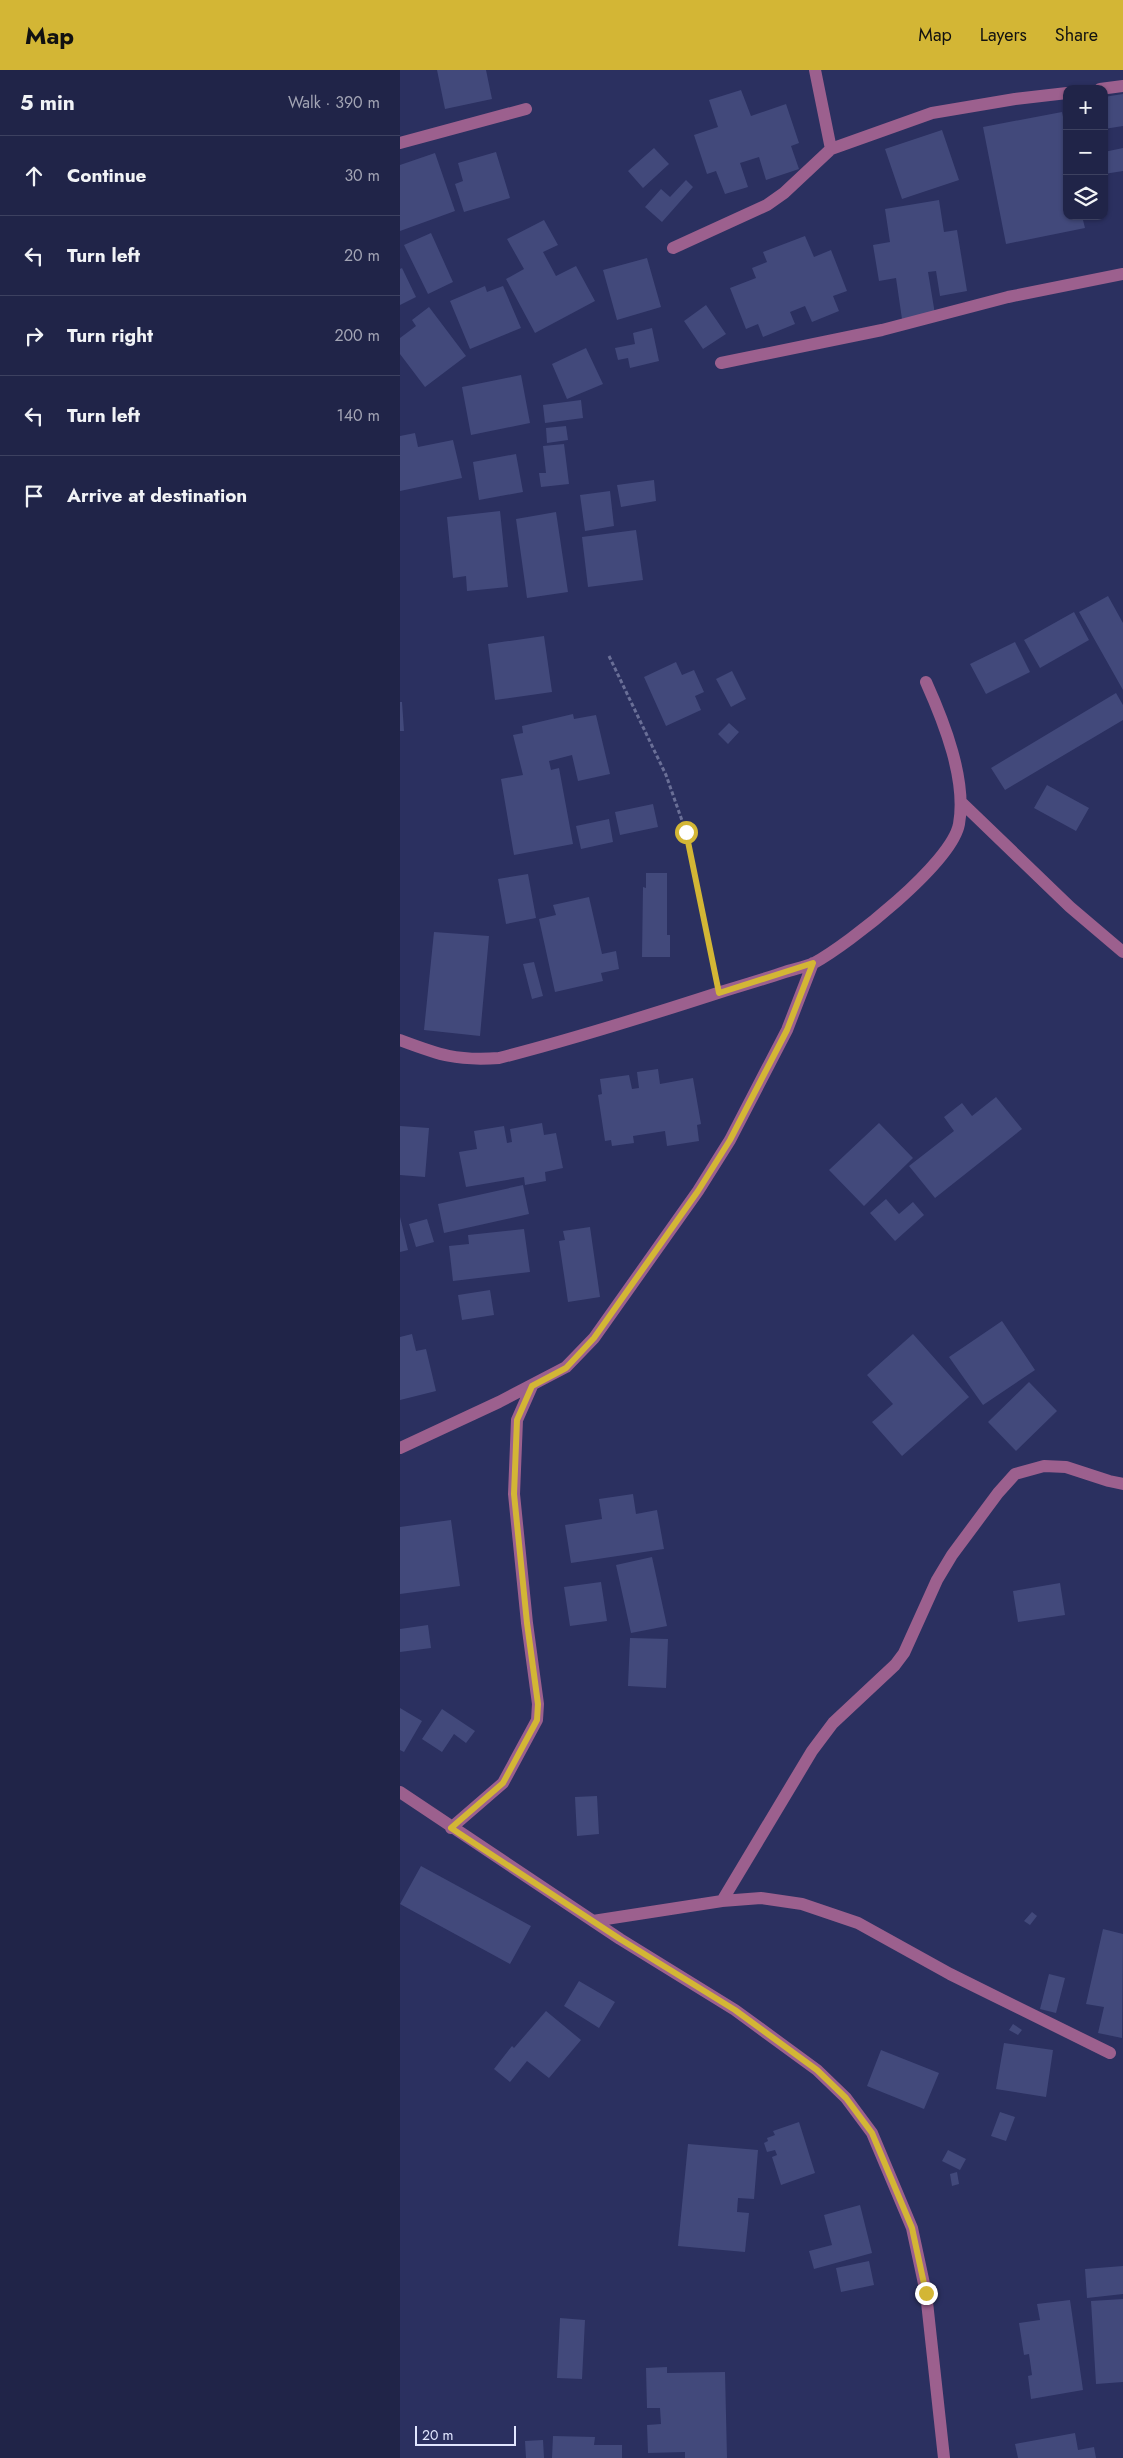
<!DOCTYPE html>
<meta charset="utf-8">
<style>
:root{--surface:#202448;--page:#2d3052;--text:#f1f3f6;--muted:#a2a4b4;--line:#3d4160;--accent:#d3b635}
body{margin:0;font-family:Jost,sans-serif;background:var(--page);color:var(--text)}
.controls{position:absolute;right:15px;top:15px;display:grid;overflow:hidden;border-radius:10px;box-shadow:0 1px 4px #0004}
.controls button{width:45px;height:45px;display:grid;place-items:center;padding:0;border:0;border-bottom:1px solid var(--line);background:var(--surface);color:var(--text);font:25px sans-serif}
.scale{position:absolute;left:15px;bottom:12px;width:101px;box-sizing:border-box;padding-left:5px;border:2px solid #e1e6ff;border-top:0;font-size:14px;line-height:18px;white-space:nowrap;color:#e1e6ff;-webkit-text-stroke:4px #2b3060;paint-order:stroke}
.stop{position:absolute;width:15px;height:15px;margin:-11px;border:4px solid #d3b635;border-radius:50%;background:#fff}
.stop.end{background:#d3b635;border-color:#fff;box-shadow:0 1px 5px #0008}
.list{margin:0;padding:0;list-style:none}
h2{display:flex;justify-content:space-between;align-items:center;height:65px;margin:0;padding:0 20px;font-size:21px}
h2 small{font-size:16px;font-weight:400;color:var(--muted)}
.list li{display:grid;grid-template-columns:32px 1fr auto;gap:15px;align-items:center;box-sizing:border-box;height:80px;padding:0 20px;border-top:1px solid var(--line)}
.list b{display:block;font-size:19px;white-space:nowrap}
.list em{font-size:16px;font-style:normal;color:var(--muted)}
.icon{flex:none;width:28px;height:28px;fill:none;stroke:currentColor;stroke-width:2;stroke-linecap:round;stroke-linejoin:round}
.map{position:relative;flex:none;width:723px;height:2388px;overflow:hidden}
header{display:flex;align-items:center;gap:30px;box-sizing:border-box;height:70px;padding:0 25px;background:var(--accent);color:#111}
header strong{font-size:24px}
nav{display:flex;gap:28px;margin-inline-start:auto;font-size:18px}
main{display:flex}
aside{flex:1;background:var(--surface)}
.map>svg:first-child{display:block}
.building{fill:#42497b}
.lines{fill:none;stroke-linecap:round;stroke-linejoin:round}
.path{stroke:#6a6f97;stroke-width:3;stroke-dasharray:4 2.5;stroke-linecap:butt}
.minor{stroke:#9c608e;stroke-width:12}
.route{stroke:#d3b635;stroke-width:6}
</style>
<header>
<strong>Map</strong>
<nav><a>Map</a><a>Layers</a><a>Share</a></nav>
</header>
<main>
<aside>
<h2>5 min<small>Walk · 390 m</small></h2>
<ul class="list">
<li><svg class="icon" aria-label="ahead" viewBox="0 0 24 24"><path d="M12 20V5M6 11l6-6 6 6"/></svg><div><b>Continue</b></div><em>30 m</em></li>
<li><svg class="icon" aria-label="left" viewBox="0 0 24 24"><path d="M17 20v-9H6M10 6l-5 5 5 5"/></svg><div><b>Turn left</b></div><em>20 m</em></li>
<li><svg class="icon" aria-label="right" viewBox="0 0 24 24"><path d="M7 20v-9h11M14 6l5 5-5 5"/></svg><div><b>Turn right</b></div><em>200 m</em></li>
<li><svg class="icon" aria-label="left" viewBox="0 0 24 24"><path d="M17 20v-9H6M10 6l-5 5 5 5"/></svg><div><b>Turn left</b></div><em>140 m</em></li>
<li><svg class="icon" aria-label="arrive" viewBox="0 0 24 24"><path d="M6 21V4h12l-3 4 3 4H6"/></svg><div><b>Arrive at destination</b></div></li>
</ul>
</aside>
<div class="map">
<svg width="723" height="2388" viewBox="0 0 723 2388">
<rect width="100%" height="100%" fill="#2b3060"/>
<!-- building -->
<path class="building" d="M37 0H86L92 29 45 39Z
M341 20 351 46 386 34 399 73 391 76 399 99 366 110 359 87 340 93 348 117 325 124 316 101 307 104 294 65 318 57 309 30Z
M723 24V56L704 59V27Z
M662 42 667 66V146H682L685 158 606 174 583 57Z
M542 60 559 110 502 129 485 79Z
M254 78 269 94 243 118 228 101Z
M723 78V101L704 104V82Z
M96 82 110 128 64 142 55 114 63 111 58 93Z
M35 83 55 141 0 161V95Z
M286 110 293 117 262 152 245 137 261 119 270 127Z
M539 130 544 162 557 160 567 221 540 226 536 201 528 202 535 244 502 249 496 208 479 211 473 175 490 172 485 139Z
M144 150 158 175 143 182 156 206 176 196 195 231 135 263 106 209 124 199 107 169Z
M31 163 53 212 28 224 4 175Z
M405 166 414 187 431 180 447 221 433 226 439 241 412 252 405 236 390 242 395 254 363 267 358 254 346 259 330 218 356 208 352 198 367 192 363 182Z
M247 188 261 237 217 250 203 200Z
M2 198 16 227 0 235V199Z
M85 216 87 222 103 216 121 258 70 279 50 231Z
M306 235 326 264 303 279 284 251Z
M29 237 66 286 25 317 0 284V268L16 256 12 250Z
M252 258 259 291 230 298 228 288 218 290 215 278 235 274 233 263Z
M186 278 203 314 167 329 152 294Z
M121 305 130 353 71 365 62 317Z
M181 330 183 348 145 353 143 335Z
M166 356 168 370 147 373 146 358Z
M15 363 18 377 53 370 62 408 0 421V366Z
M164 374 169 414 141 417 139 403H146L143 376Z
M116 384 123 422 79 430 73 392Z
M254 410 256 431 221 437 217 415Z
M210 421 214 456 185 461 180 425Z
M100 441 108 517 67 521 66 506 53 508 47 447Z
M156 442 168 522 127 528 116 449Z
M236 460 243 510 188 517 182 467Z
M708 526 723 553V620L679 542Z
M674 542 689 570 640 598 624 570Z
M144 566 152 622 95 630 88 574Z
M615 572 630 602 586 624 570 594Z
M276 592 282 605 294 600 304 622 295 626 301 640 266 656 244 607Z
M332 601 346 629 331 637 316 609Z
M716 623 723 635V650L605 720 591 698Z
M0 632H2L4 661H0Z
M173 644 174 649 196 645 210 704 178 711 172 685 149 691 151 700 159 698 173 774 114 785 101 709 123 705 113 665 123 663 122 656Z
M329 653 339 662 328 674 318 664Z
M647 715 689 738 676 761 634 738Z
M253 734 258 757 220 765 215 742Z
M209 749 213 772 181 779 176 756Z
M246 803H267V865H270V887H242L243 817 246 818Z
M128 804 136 848 106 854 98 809Z
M189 827 202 884 216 881 219 899 201 903 203 911 155 922 139 849 156 845 153 835Z
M34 862 89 866 80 966 24 960Z
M134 892 143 926 132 929 123 894Z
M258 999 260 1014 293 1008 301 1054 297 1055 299 1071 267 1076 265 1061 233 1066 234 1073 212 1076 211 1070 205 1071 198 1025 202 1024 200 1009 229 1005 232 1019 239 1018 237 1002Z
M596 1027 622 1059 535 1128 509 1096 554 1061 544 1047 562 1033 572 1046Z
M142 1053 144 1065 156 1063 163 1098 145 1102 146 1111 125 1115 124 1107 66 1117 59 1082 77 1079 74 1061 104 1056 107 1073 112 1072 110 1059Z
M479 1053 513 1088 464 1136 429 1100Z
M0 1056 29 1058 25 1107 0 1105Z
M123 1115 129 1144 44 1163 38 1134Z
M486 1129 499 1144 513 1132 524 1145 495 1171 470 1143Z
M0 1147 8 1180 0 1182Z
M27 1149 34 1172 16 1177 9 1154Z
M190 1157 200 1227 168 1232 159 1171 165 1170 163 1161Z
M124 1159 130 1202 53 1211 49 1176 69 1174 68 1165Z
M90 1220 94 1245 62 1250 58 1225Z
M602 1251 635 1300 583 1335 549 1287Z
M12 1264 16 1281 26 1279 36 1321 0 1330V1267Z
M513 1264 569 1327 502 1386 472 1352 493 1334 467 1305Z
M629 1312 657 1341 616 1381 588 1352Z
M233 1424 236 1444 257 1440 264 1479 171 1493 165 1455 202 1449 199 1429Z
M51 1450 60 1516 0 1524V1457Z
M252 1487 267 1556 231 1563 216 1495Z
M201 1512 207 1551 170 1556 164 1517Z
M660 1513 665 1545 618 1552 613 1521Z
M28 1555 31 1578 0 1582V1559Z
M230 1568 268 1569 266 1618 228 1616Z
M0 1638 22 1651 4 1682 0 1680Z
M42 1639 75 1661 66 1673 54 1664 42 1682 22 1669Z
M197 1726 199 1764 177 1766 175 1727Z
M21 1796 131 1856 110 1894 0 1834Z
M632 1842 637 1846 630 1855 624 1851Z
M703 1859 723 1864 722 1968 698 1963 704 1937 686 1934Z
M649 1904 665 1908 656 1943 640 1939Z
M179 1911 215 1932 199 1958 164 1936Z
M146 1941 181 1970 149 2008 127 1991 110 2012 94 1999 112 1976 114 1978Z
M613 1954 622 1960 618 1965 609 1960Z
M604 1973 653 1980 646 2027 596 2019Z
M481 1980 539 2003 524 2039 467 2016Z
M600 2042 615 2047 606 2071 591 2066Z
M399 2052 415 2103 381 2115 372 2087 377 2085 375 2080 367 2082 364 2073 368 2071 367 2068 375 2065 373 2061Z
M288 2074 358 2080 354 2129 338 2128 337 2142 349 2143 345 2182 278 2176Z
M548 2080 566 2089 560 2100 542 2091Z
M557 2102 559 2114 552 2116 550 2104Z
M460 2135 472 2183 414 2199 409 2181 432 2175 424 2145Z
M469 2191 474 2215 441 2222 436 2198Z
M723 2196V2224L687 2228 685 2199Z
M723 2229V2312L696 2314 691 2231Z
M670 2230 683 2320 631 2329 628 2306 632 2305 629 2284 624 2285 619 2253 640 2250 637 2234Z
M160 2248 185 2250 182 2309 157 2308Z
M267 2297V2303L325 2302 327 2388H285V2382L248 2383 247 2355 261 2354 260 2338H247L246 2298Z
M675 2363 678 2380 694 2377 696 2388H618L615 2374Z
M153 2366 195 2367 194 2375H222V2388H152Z
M143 2370 144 2388H126L125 2371Z"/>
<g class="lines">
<!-- path -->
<path class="path" d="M209 586 266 705 286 762 314 900"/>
<!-- minor -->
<path class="minor" d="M415 0 431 79
M700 19 723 16
M0 73 126 39
M273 178 367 135 384 123 431 79 532 43 615 29 667 23
M321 293 482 260 608 227 723 204
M561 732 670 837 723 882
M0 970C40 985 56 991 99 988 174 969 250 945 324 921 344 915 364 909 385 902 394 899 405 897 414 893 449 874 552 793 559 754 567 710 544 652 526 612
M0 1378 99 1332 166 1297 194 1268 298 1121 330 1070 387 960 413 893
M0 1722 220 1869 335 1940 417 2000 446 2028 472 2063 512 2158 526 2223 544 2388
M51 1758 103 1713 137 1650 138 1634 127 1553 114 1424 117 1350 132 1316
M322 1831 412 1681 433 1653 495 1595 504 1583 537 1510 552 1485 598 1423 615 1404 644 1396 666 1397 709 1411 723 1414
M193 1851 322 1831 361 1828 402 1834 458 1853 550 1904 710 1983"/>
</g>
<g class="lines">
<!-- route -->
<path class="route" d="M286 762 319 923 413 893 387 960 330 1070 298 1121 194 1268 166 1298 132 1316 117 1350 114 1424 127 1553 138 1634 137 1650 103 1713 51 1758 220 1869 335 1940 417 2000 446 2028 472 2063 512 2158 526 2223"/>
</g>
</svg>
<div class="controls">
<button>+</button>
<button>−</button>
<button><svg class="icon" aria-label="layers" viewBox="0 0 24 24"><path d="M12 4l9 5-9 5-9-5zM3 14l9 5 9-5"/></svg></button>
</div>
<div class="scale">20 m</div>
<div class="stop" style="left:286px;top:762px"></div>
<div class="stop end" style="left:526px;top:2223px"></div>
</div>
</main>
